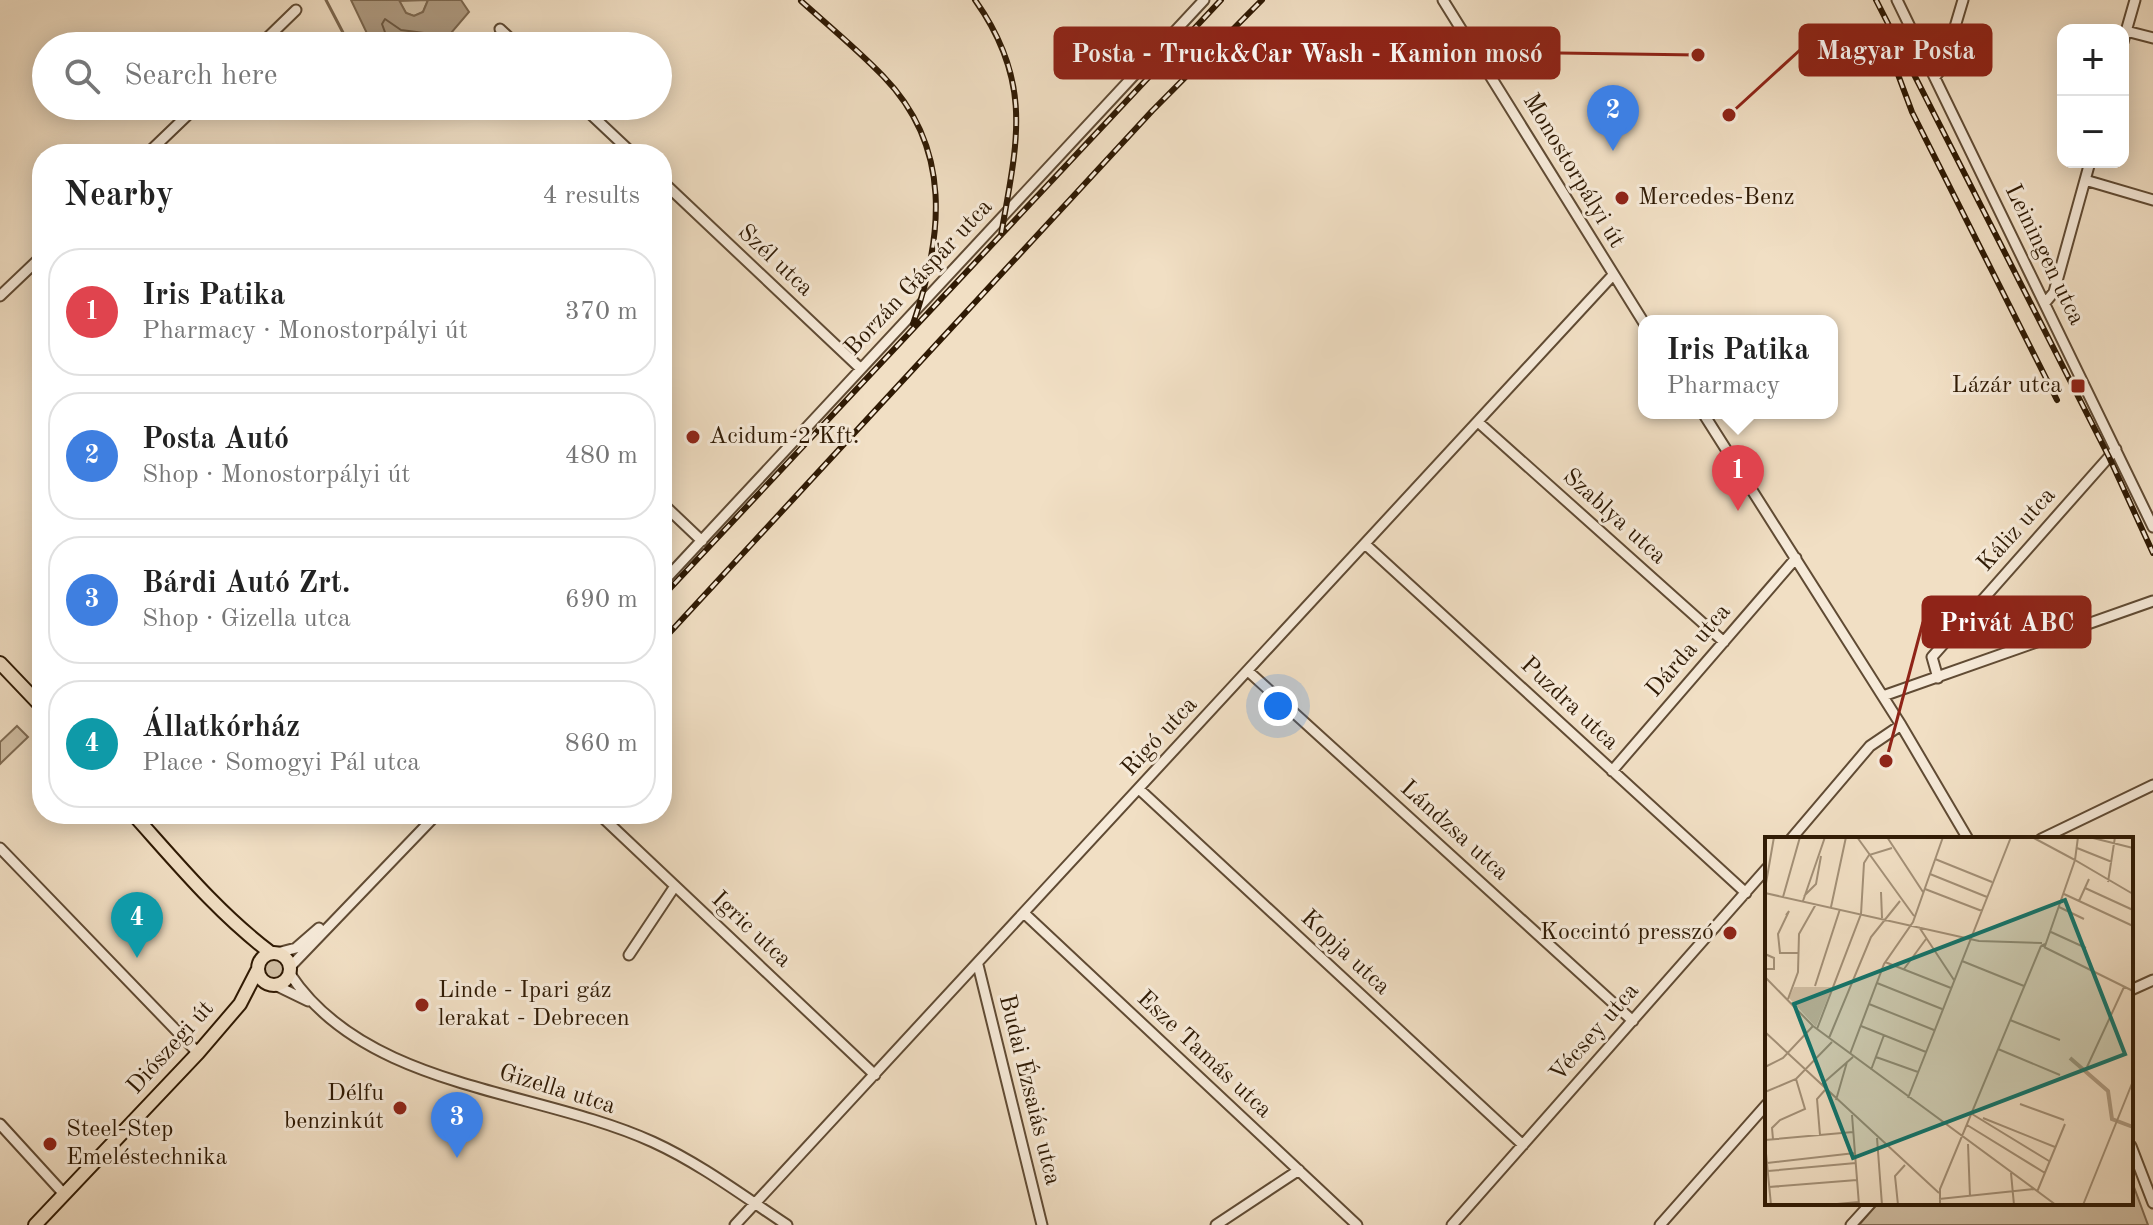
<!DOCTYPE html>
<meta charset="utf-8">
<style>
:root{--surface:#fff;--page:#f2f2f2;--text:#222;--muted:#767676;--line:#e0e0e0;--accent:#111827}
body{margin:0;font-family:"Old Standard TT",serif;background:var(--page);color:var(--text)}
.controls{position:absolute;right:24px;top:24px;display:grid;overflow:hidden;border-radius:16px;box-shadow:0 4px 20px #0003}
.controls button{width:72px;height:72px;display:grid;place-items:center;padding:0;border:0;border-bottom:2px solid var(--line);background:var(--surface);color:var(--text);font:40px sans-serif}
.you{position:absolute;left:1278px;top:706px;width:28px;height:28px;margin:-20px;border:6px solid #fff;border-radius:50%;background:#1a73e8;box-shadow:0 0 0 12px #1a73e833}
.badge{display:grid;place-items:center;width:52px;height:52px;border-radius:50%;background:var(--accent);color:#fff;font-size:26px;font-weight:700}
.pin{position:absolute;translate:-50% -66px;filter:drop-shadow(0 2px 4px #0008)}
.pin::after{content:'';position:absolute;top:42px;width:28px;height:24px;background:inherit;clip-path:polygon(0 0,100% 0,50% 100%)}
.popup{position:absolute;left:1638px;top:315px;width:200px;height:104px;box-sizing:border-box;display:grid;place-content:center;border-radius:16px;background:var(--surface);filter:drop-shadow(0 2px 6px #0005);font-size:26px;white-space:nowrap;color:var(--muted)}
.popup b{font-size:30px;color:var(--text)}
.popup::after{content:'';position:absolute;left:50%;top:100%;margin-left:-16px;border:16px solid transparent;border-top-color:var(--surface)}
.list{margin:0;padding:0;list-style:none}
h2{display:flex;justify-content:space-between;align-items:center;height:104px;margin:0;padding:0 32px;font-size:34px}
h2 small{font-size:26px;font-weight:400;color:var(--muted)}
.list li{display:grid;grid-template-columns:52px 1fr auto;gap:24px;align-items:center;box-sizing:border-box;height:128px;margin:0 16px 16px;padding:0 16px;border:2px solid var(--line);border-radius:32px}
.list b{display:block;font-size:30px;white-space:nowrap}
.list p{margin:0;font-size:26px;white-space:nowrap;color:var(--muted)}
.list em{font-size:26px;font-style:normal;color:var(--muted)}
.icon{flex:none;width:44px;height:44px;fill:none;stroke:currentColor;stroke-width:2;stroke-linecap:round;stroke-linejoin:round}
.map{position:relative;flex:none;width:2153px;height:1225px;overflow:hidden}
.search{position:absolute;background:var(--surface);box-shadow:0 4px 20px #0003;left:32px;top:32px;width:640px;height:88px;display:flex;align-items:center;gap:20px;box-sizing:border-box;padding:0 28px;border-radius:44px;color:var(--muted);font-size:30px}
.panel{position:absolute;background:var(--surface);box-shadow:0 4px 20px #0003;left:32px;top:144px;width:640px;height:680px;border-radius:32px}
.map>svg:first-child{display:block}
.green{fill:#d0bea3;stroke:#806c54;stroke-width:2}
.water{fill:#af9c83;stroke:#7c6850;stroke-width:2}
.lines{fill:none;stroke-linecap:round;stroke-linejoin:round}
.shore{stroke:#6f5b44;stroke-width:2}
.stream{stroke:#7c6850;stroke-width:3}
.minor-casing{stroke:#604b34;stroke-width:13}
.major-casing{stroke:#2f1a04;stroke-width:16}
.minor{stroke:#f6ead9;stroke-width:9}
.major{stroke:#f1dfc4;stroke-width:12}
.rail-casing{stroke:#2f1a04;stroke-width:6}
.rail{stroke:#f6ead9;stroke-width:3;stroke-dasharray:9;stroke-linecap:butt}
.poi-dot{fill:#8f2418;stroke:#f6ead9;stroke-width:3}
.labels{text-anchor:middle;dominant-baseline:central;stroke-width:6;stroke-linejoin:round;paint-order:stroke}
.street-label{font-size:24px;fill:#2f1a04;stroke:#f6ead9}
.poi-label{font-size:24px;fill:#2f1a04;stroke:#f6ead9;text-anchor:start}
.inset-river{fill:none;stroke:#af9c83;stroke-width:4}
.inset-road{fill:none;stroke:#a39077;stroke-width:2}
.view{fill:#0f766e;fill-opacity:0.15;stroke:#0f766e;stroke-width:4}
.inset-edge{fill:none;stroke:#2f1a04;stroke-width:4}
.leader{fill:none;stroke:#8f2418;stroke-width:3}
.callout-dot{fill:#8f2418;stroke:#f6ead9;stroke-width:3}
.callout{fill:#8f2418;stroke:#8f2418;stroke-width:3}
.callout-label{font-size:26px;text-anchor:middle;font-weight:bold;fill:#fff}
</style>
<div class="map">
<svg width="2153" height="1225" viewBox="0 0 2153 1225">
<rect width="100%" height="100%" fill="#f1dfc4"/>
<filter id="stains"><feTurbulence type="fractalNoise" baseFrequency=".0025" numOctaves="4"/><feColorMatrix values="0 0 0 0 .2 0 0 0 0 .09 0 0 0 0 .02 0 0 0 .5 -.17"/></filter>
<radialGradient id="worn" r=".72"><stop offset=".6" stop-color="#630" stop-opacity="0"/><stop offset="1" stop-color="#630" stop-opacity=".3"/></radialGradient>
<!-- green -->
<path class="green" d="M428 0 423 12 414 16 406 13 399 1Z
M17 726 28 737 0 764V742Z
M263 969a11 11 0 1 1 22 0a11 11 0 1 1-22 0Z
M2131 1179 2148 1225H1859L1878 1203H2131Z"/>
<!-- water -->
<path class="water" d="M351 0H399L406 13 414 16 423 12 428 0H461L469 12 440 46H373Z"/>
<g class="lines">
<!-- shore -->
<path class="shore" d="M390 46 382 24 385 19 401 30 424 33 425 46"/>
<!-- stream -->
<path class="stream" d="M326 0 350 46
M383 106 387 114"/>
<!-- minor casing -->
<g class="minor-casing">
<path id="minor" d="M1443 0 1644 323
M1897 0 2153 527
M500 29 518 46
M2126 31 2153 38
M2123 42 2135 0
M259 46 296 10
M1935 77 1943 67 1963 0
M582 106 633 154
M147 154 197 106
M2085 180 2153 200
M662 181 861 369
M0 296 42 256
M2045 303 2054 292 2090 162
M1703 413 1901 725 1968 839
M1478 422 1724 642
M662 503 702 541
M1365 544 1746 893
M662 583 1204 0
M1248 671 1633 1021
M1938 678 1932 657 2116 449
M1883 696 2153 601
M1612 771 1796 558
M1139 789 1523 1145
M599 814 875 1075
M1791 839 1870 746 1901 725
M2041 839 2153 785
M0 848 198 1053
M1025 914 1357 1225
M277 953 296 948 319 928
M629 955 675 886
M978 965 1042 1225
M290 967 437 814
M290 974C366 1089 537 1089 653 1142 701 1164 743 1196 787 1225
M275 985 308 1001
M2131 990 2153 980
M0 1124 64 1194
M2131 1146 2153 1203
M735 1225 1613 275
M1216 1225 1299 1170
M1452 1225 1767 868
M1660 1225 1767 1104
M1851 1225 1871 1203"/>
</g>
<!-- major casing -->
<g class="major-casing">
<path id="major" d="M0 663 42 707
M133 814C177 863 218 913 271 953
M258 969a16 16 0 1 1 32 0a16 16 0 1 1-32 0Z
M35 1225 198 1053 240 1004 257 971"/>
</g>
<!-- minor -->
<use href="#minor" class="minor"/>
<!-- major -->
<use href="#major" class="major"/>
<!-- rail casing -->
<g class="rail-casing">
<path id="rail" d="M975 0C1034 83 1017 143 1001 235
M1876 0 2109 457 2153 553
M801 1C829 26 858 50 883 76 953 148 943 237 913 324
M1881 29 1912 112 2057 400
M662 597 1221 0
M662 641 1152 111 1262 0"/>
</g>
<!-- rail -->
<use href="#rail" class="rail"/>
</g>
<!-- markers -->
<g class="poi-dot">
<circle cx="1622" cy="198" r="8"/>
<rect x="2070" y="378" width="16" height="16" rx="4"/>
<circle cx="693" cy="437" r="8"/>
<circle cx="1730" cy="933" r="8"/>
<circle cx="422" cy="1005" r="8"/>
<circle cx="400" cy="1108" r="8"/>
<circle cx="50" cy="1144" r="8"/>
</g>
<g class="labels">
<!-- street labels -->
<g class="street-label">
<text transform="translate(1573 171) rotate(59)">Monostorpályi út</text>
<text transform="translate(2044 255) rotate(64)">Leiningen utca</text>
<text transform="translate(775 261) rotate(43)">Szél utca</text>
<text transform="translate(919 278) rotate(-47)">Borzán Gáspár utca</text>
<text transform="translate(1614 517) rotate(42)">Szablya utca</text>
<text transform="translate(2017 530) rotate(-48)">Káliz utca</text>
<text transform="translate(1689 651) rotate(-49)">Dárda utca</text>
<text transform="translate(1569 704) rotate(43)">Puzdra utca</text>
<text transform="translate(1160 737) rotate(-47)">Rigó utca</text>
<text transform="translate(1454 831) rotate(42)">Lándzsa utca</text>
<text transform="translate(751 930) rotate(43)">Igric utca</text>
<text transform="translate(1345 953) rotate(43)">Kopja utca</text>
<text transform="translate(1595 1033) rotate(-49)">Vécsey utca</text>
<text transform="translate(171 1048) rotate(-48)">Diószegi út</text>
<text transform="translate(1204 1055) rotate(43)">Esze Tamás utca</text>
<text transform="translate(557 1090) rotate(17)">Gizella utca</text>
<text transform="translate(1029 1090) rotate(76)">Budai Ézsaiás utca</text>
</g>
<!-- poi labels -->
<g class="poi-label">
<text x="1638" y="198">Mercedes-Benz</text>
<text x="2062" y="386" text-anchor="end">Lázár utca</text>
<text x="709" y="437">Acidum-2 Kft.</text>
<text x="1714" y="933" text-anchor="end">Koccintó presszó</text>
<text x="438" y="991">Linde - Ipari gáz<tspan x="438" dy="28">lerakat - Debrecen</tspan></text>
<text x="384" y="1094" text-anchor="end">Délfu<tspan x="384" dy="28">benzinkút</tspan></text>
<text x="66" y="1130">Steel-Step<tspan x="66" dy="28">Emeléstechnika</tspan></text>
</g>
</g>
<!-- overview -->
<g transform="translate(1765 837)">
<rect width="368" height="368" fill="#f1dfc4"/>
<path d="M29 150H67L51 190 24 161Z" fill="#d0bea3"/>
<path class="inset-river" d="M305 221 343 254 347 282 368 290"/>
<path class="inset-road" d="M92 0 149 79M122 0 158 55M267 0 310 23 280 109H276L280 107M313 0 310 23 368 57M324 0 368 11M312 11 347 25M170 22 227 45M165 37 222 60M343 45 350 0M320 51 368 73M0 52 9 0M160 52 217 74M116 55 117 81M0 56 214 104 277 106M299 57 368 89M39 59 51 47 56 19M18 60 35 0M38 64 60 0M314 64 324 42M66 70 81 0M294 70 319 82M21 78 24 74 13 97 15 116H33M154 90 189 143M286 95 321 111M279 110 368 154M0 117 9 121V132H0M197 124 259 149M120 125 186 151M139 132 161 102M0 140 48 189 291 368M112 146 177 172M50 149 75 72M23 162 33 135 34 97 51 67M104 167 169 193M245 183 295 203M96 189 161 215M52 192 96 77 99 26 104 18 127 11M0 195 174 356M64 201 106 100 135 64M233 212 295 238M85 217 119 127 148 85 178 0M111 220 153 235M0 230 18 221 48 189M322 230 359 150M106 233 119 198M56 248 88 220M0 255 31 242 67 205M143 261 246 0M71 263 82 225M255 267 299 283M207 277 284 324M87 278 94 368M218 281 290 310M202 288 280 336M55 298 52 262 60 253M112 301 117 368M8 302 7 291 15 283 40 272 31 242M0 303 88 295M0 306 6 368M203 307 205 360M2 326 90 316M3 334 91 326M246 336 249 368M4 350 92 343M272 355 300 287M174 362 269 352M61 368 94 365M133 368 130 339 140 328M175 368V352L276 109M318 368 368 244"/>
<path class="view" d="M300 63 360 217 88 321 29 167Z"/>
<rect width="368" height="368" class="inset-edge"/>
</g>
<!-- callouts -->
<path class="leader" d="M1729 115L1800 50M1698 55L1559 53M1886 761L1923 622"/>
<g class="callout-dot">
<circle cx="1729" cy="115" r="8"/>
<circle cx="1698" cy="55" r="8"/>
<circle cx="1886" cy="761" r="8"/>
</g>
<g class="callout">
<rect x="1800" y="25" width="191" height="50" rx="8"/>
<rect x="1055" y="28" width="504" height="50" rx="8"/>
<rect x="1923" y="597" width="167" height="50" rx="8"/>
</g>
<g class="callout-label">
<text x="1896" y="59">Magyar Posta</text>
<text x="1307" y="62">Posta - Truck&amp;Car Wash - Kamion mosó</text>
<text x="2007" y="631">Privát ABC</text>
</g>
<rect width="100%" height="100%" filter="url(#stains)"/>
<rect width="100%" height="100%" fill="url(#worn)"/>
</svg>
<div class="controls">
<button>+</button>
<button>−</button>
</div>
<div class="you"></div>
<div class="pin badge" style="left:1738px;top:511px;background:#e0444e">1</div>
<div class="popup"><b>Iris Patika</b>Pharmacy</div>
<div class="pin badge" style="left:1613px;top:151px;background:#3f7fe0">2</div>
<div class="pin badge" style="left:457px;top:1158px;background:#3f7fe0">3</div>
<div class="pin badge" style="left:137px;top:958px;background:#0f9aa8">4</div>
<div class="search"><svg class="icon" aria-label="search" viewBox="0 0 24 24"><circle cx="10" cy="10" r="6"/><path d="M15 15l6 6"/></svg>Search here</div>
<section class="panel">
<h2>Nearby<small>4 results</small></h2>
<ul class="list">
<li><span class="badge" style="background:#e0444e">1</span><div><b>Iris Patika</b><p>Pharmacy · Monostorpályi út</p></div><em>370 m</em></li>
<li><span class="badge" style="background:#3f7fe0">2</span><div><b>Posta Autó</b><p>Shop · Monostorpályi út</p></div><em>480 m</em></li>
<li><span class="badge" style="background:#3f7fe0">3</span><div><b>Bárdi Autó Zrt.</b><p>Shop · Gizella utca</p></div><em>690 m</em></li>
<li><span class="badge" style="background:#0f9aa8">4</span><div><b>Állatkórház</b><p>Place · Somogyi Pál utca</p></div><em>860 m</em></li>
</ul>
</section>
</div>
